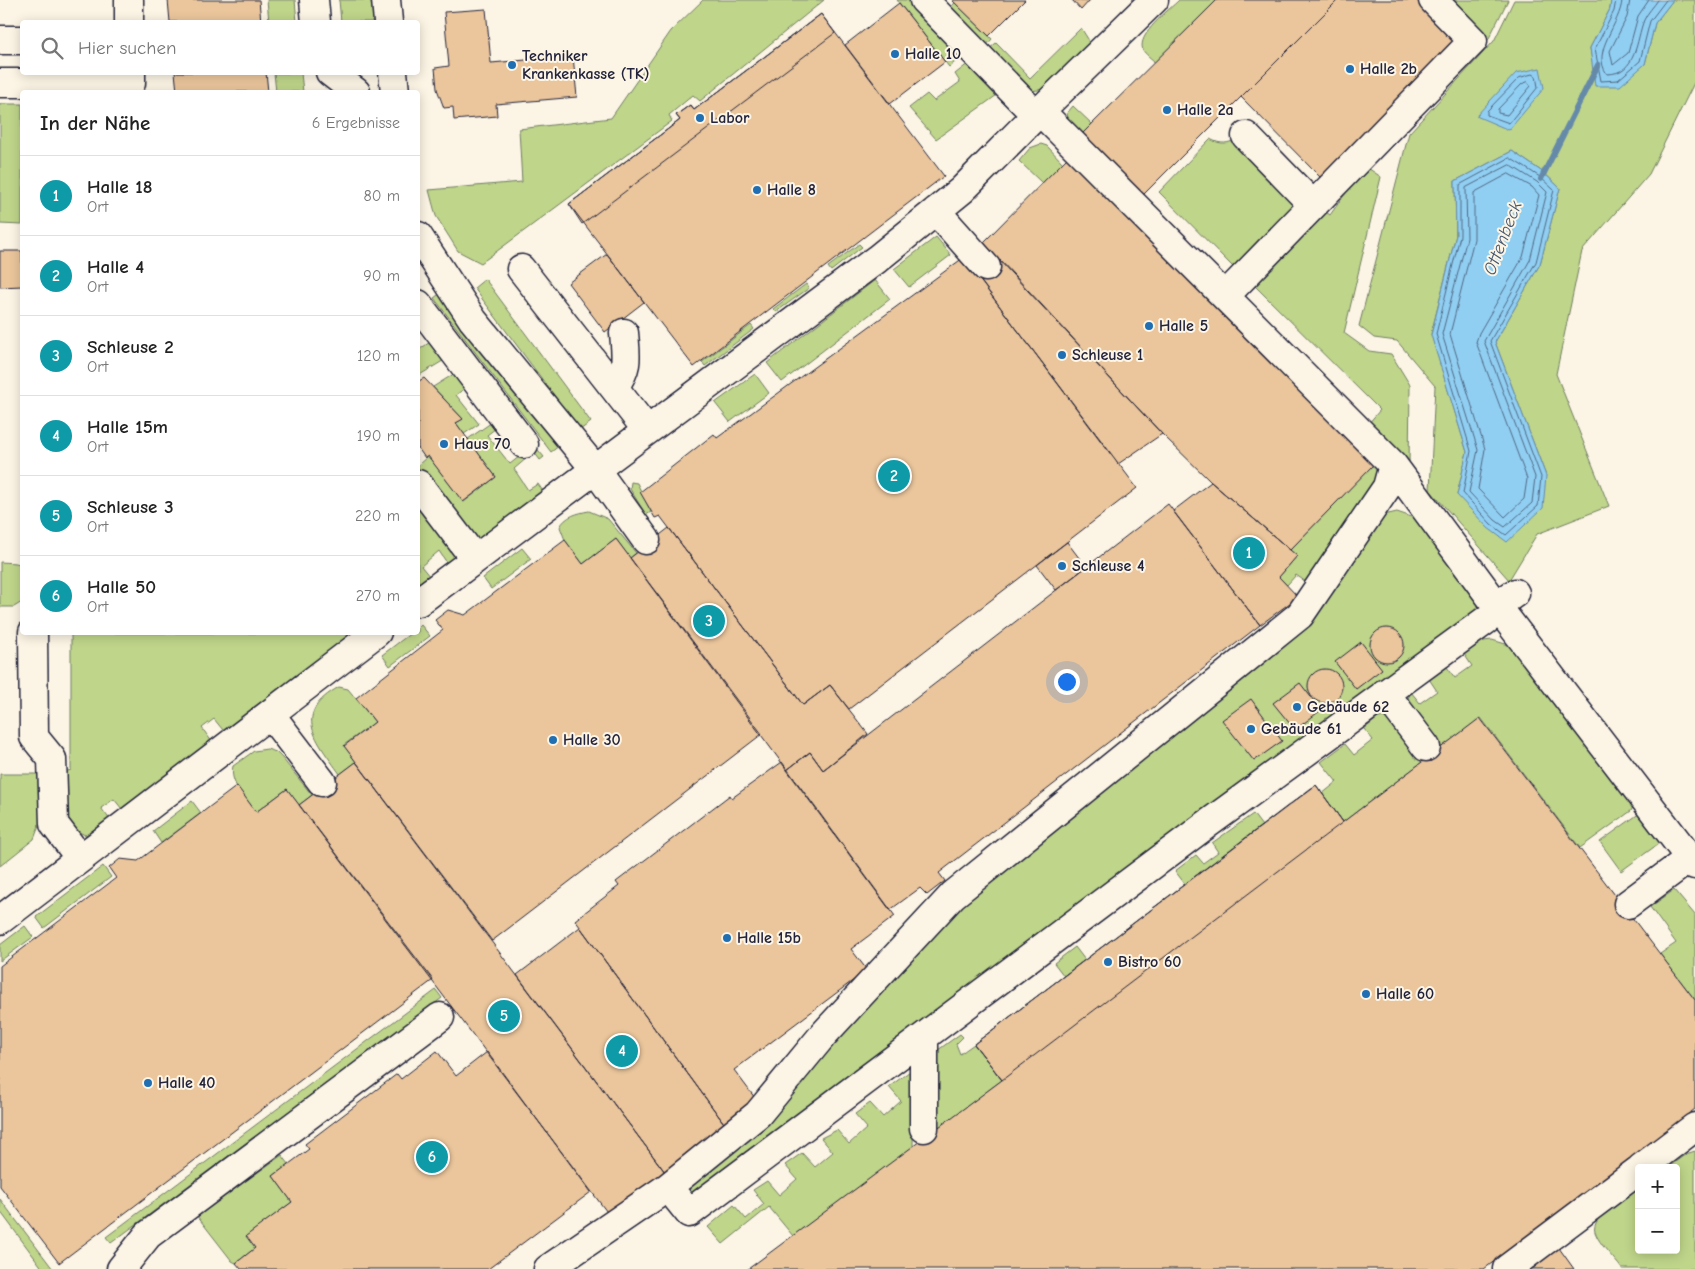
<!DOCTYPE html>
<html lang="de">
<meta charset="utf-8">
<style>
:root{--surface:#fff;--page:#f2f2f2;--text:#222;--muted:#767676;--line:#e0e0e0;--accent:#b45309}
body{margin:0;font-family:"Comic Neue",sans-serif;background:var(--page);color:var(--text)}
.controls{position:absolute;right:15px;bottom:15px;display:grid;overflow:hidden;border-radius:5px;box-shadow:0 2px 12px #0003}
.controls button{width:45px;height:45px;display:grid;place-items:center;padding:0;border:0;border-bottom:1px solid var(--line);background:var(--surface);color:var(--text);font:25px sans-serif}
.you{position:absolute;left:1066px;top:681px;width:18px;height:18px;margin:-12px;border:4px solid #fff;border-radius:50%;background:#1a73e8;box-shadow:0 0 0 8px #1a73e833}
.badge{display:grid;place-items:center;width:32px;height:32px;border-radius:50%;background:var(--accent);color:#fff;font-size:16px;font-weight:700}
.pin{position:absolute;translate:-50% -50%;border:2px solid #fff;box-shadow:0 1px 5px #0006}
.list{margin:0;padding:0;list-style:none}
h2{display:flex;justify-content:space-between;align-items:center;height:65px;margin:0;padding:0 20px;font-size:21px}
h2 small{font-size:16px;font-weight:400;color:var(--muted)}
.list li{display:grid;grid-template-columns:32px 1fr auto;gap:15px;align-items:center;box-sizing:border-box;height:80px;padding:0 20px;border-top:1px solid var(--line)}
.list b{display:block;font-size:19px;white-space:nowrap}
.list p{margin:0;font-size:16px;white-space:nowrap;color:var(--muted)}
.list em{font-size:16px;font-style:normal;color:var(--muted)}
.icon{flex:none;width:28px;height:28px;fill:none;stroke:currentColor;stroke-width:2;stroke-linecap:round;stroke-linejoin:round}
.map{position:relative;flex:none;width:1695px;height:1269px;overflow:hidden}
.search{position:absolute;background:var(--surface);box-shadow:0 2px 12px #0003;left:20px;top:20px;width:400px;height:55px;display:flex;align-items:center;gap:12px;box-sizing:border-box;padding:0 18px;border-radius:5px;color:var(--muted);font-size:19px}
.panel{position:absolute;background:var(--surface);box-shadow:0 2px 12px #0003;left:20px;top:90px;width:400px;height:545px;border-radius:5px}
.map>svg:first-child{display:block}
.green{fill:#bfd58a;stroke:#707c62;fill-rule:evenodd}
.water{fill:#91cff2;stroke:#658aa9}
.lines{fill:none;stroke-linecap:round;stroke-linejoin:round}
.shore{stroke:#4e6784;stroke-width:1}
.stream{stroke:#658aa9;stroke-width:6}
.building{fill:#ebc69c;stroke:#22223b}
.minor-casing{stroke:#22223b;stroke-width:31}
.minor{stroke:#fcf5e5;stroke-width:28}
.poi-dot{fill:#1f6fb2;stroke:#fcf5e5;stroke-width:2}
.labels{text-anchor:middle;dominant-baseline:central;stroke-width:4;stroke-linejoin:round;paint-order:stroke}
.poi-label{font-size:16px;font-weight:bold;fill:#22223b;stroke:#fcf5e5;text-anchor:start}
.water-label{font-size:18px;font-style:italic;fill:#435672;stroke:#fcf5e5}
</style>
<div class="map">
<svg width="1695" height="1269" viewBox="0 0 1695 1269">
<rect width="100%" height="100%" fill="#fcf5e5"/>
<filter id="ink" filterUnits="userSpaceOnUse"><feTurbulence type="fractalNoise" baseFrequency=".02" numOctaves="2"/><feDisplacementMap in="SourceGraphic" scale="10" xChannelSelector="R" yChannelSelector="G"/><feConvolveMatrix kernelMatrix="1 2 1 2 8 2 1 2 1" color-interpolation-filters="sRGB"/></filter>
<g filter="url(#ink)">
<!-- green -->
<path class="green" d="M267 0H295L297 22H269Z
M339 0H375L377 22H341Z
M703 0H824L700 101 693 95 669 115 672 121 481 263 458 251 436 216 429 190 522 182 519 129 611 118 671 31Z
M897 0H916L966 53 949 67Z
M1179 0H1217L1155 62C1152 59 1145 54 1143 50 1136 35 1169 10 1179 0Z
M1448 0H1508L1488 40Z
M1514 0H1611L1610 9 1590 48 1596 86 1645 64 1655 23 1673 0H1695V81L1649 174 1582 251 1556 374 1609 506 1537 534 1509 580 1430 490 1435 386 1397 341 1374 338 1359 326 1409 133 1494 41ZM1512 151 1544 173 1560 188 1540 264 1495 342 1546 476 1457 495 1467 452 1431 334 1456 235 1455 181Z
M955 3 992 39 985 47 947 10Z
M1081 28 1088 39 1089 47 1045 89 1031 91 987 51 996 43 1030 78Z
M974 59 1004 90 936 139 909 108 927 94 934 101 960 82 955 74Z
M274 73H301L303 92H276Z
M0 104H22V225L0 224Z
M1073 106 1092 124 1080 136 1069 123 1067 113Z
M1239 138 1302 202 1235 269 1159 192 1210 139C1221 145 1228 144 1239 138Z
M1041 144 1047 146 1063 163 1042 183 1019 161 1030 148Z
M1365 166 1381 177 1344 333 1369 351 1391 354 1410 385 1409 466 1368 424 1380 410 1254 285 1322 209 1330 215Z
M936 237 951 255 909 287 894 269Z
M859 244 862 247 831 271 828 267Z
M485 279 591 422 580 430 474 288Z
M875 280 890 299 782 382 767 363Z
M806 284 809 288 776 312 773 309Z
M446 289 563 443 551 452 434 298Z
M751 325 754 329 705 366 702 362Z
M433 340 446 359 418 376V345L420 349Z
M457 372 469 385 456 395 479 424 464 434 456 423 463 419 433 387Z
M755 374 769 393 730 422 715 403Z
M495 420 500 425 487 435 510 464 534 445 544 457 540 460 534 452 514 469 528 490 538 484 545 494 483 540 473 541 418 474V465L428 456 464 502 496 477 468 439Z
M1376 461 1377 480 1309 584 1296 575 1287 585 1279 577 1297 556 1290 550Z
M631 482 637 483 651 512 646 515 630 489Z
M418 494 456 552 454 560 449 566 439 551 421 566 430 577 418 586Z
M589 511 608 519 636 553 630 558 616 539 583 564 565 540 560 527C565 516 578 513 589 511Z
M1397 512 1423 521 1478 599V611L693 1201 681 1185 948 909 1309 618 1380 516Z
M522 548 531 559 491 589 483 578Z
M0 562 16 563 22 565V602L14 607H0Z
M421 625 430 636 390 666 382 655 411 633 418 632V628Z
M71 633H356L227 735 214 719 202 728 212 742 122 809 114 799 101 808 111 821 99 830 85 835 69 827 64 809V772L71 770Z
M1492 640 1509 645 1515 649 1634 805 1631 811 1580 848 1481 718 1438 750 1406 703 1411 692 1420 703 1437 691 1429 679 1447 667 1455 678 1472 666 1464 654 1465 651 1476 642Z
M339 687 348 689 375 722 344 745 356 762 340 774C316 740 291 714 339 687Z
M1386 717H1393L1426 759 1343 822 1322 794 1337 782 1321 762 1345 744 1354 755 1373 740 1364 729 1378 718Z
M267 749 276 752 282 758 312 795 299 805 287 789 256 812C246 799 229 784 233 766L254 751Z
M0 774H39L42 818 34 839 0 866Z
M192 801 201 813 161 843 153 831Z
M1640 813 1661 842 1621 871 1600 842Z
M1253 814 1262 826 1185 884 1175 871 1196 855 1203 863 1218 852 1212 843Z
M103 866 111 877 44 928 36 917Z
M1674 890 1695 915V1000L1660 954 1676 943 1650 907Z
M25 926 33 937 0 961V945Z
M1075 947 1085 960 1064 976 1054 963Z
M436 990 442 998 111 1243 106 1237Z
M960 1034 963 1037 956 1044 960 1054 974 1044 1002 1080 932 1133 934 1053Z
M914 1068 913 1147 793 1236 769 1207 723 1244 708 1227 734 1205 746 1219 764 1204 753 1190 767 1181 779 1195 797 1179 785 1165 802 1153 815 1167 833 1152 821 1138 837 1130 849 1144 867 1128 855 1114 870 1103 883 1117 901 1101 889 1087Z
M1695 1151V1269H1622C1614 1258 1599 1244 1595 1232 1590 1216 1627 1196 1639 1188V1250H1676V1168H1667L1686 1154Z
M282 1155 289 1164 273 1176 292 1202 247 1236 255 1248 236 1263 232 1261 197 1216Z
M0 1199 53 1269H43L0 1211Z"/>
<!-- water -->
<path class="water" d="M1611 0H1673L1655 23 1645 64 1620 86H1595L1590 48 1610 9Z
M1540 68 1544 88 1509 130 1476 116 1516 73Z
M1512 151 1544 173 1560 188 1540 264 1495 342 1546 476 1543 508 1507 542 1488 528 1457 495 1467 452 1431 335 1456 235 1455 181Z"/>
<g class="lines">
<!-- shore -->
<path class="shore" d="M1616 0 1614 11 1595 49 1601 81 1618 80 1640 61 1650 21 1666 0
M1622 0C1621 24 1590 51 1607 74 1637 74 1636 40 1644 20 1647 13 1654 6 1658 0
M1630 0 1627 17 1610 51 1613 65 1628 53 1638 16 1649 0
M1533 74 1536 76 1538 87 1509 123 1487 115V111L1519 78Z
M1528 82 1531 86 1507 115 1498 113V109L1522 84Z
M1510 158 1540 177 1554 190 1536 262 1490 341 1541 477 1538 506 1506 535 1491 524 1463 493 1471 451 1436 334 1460 236V185Z
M1510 165 1537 182 1547 192 1530 260 1484 341 1535 477 1532 503 1505 527 1495 520 1469 492 1478 450 1442 334 1467 238 1466 188Z
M1509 174 1532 187 1539 195 1523 257 1479 333 1476 342 1527 479 1524 499 1505 517 1478 489 1485 449 1450 334 1474 239V193Z"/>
<!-- stream -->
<path class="stream" d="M1541 179 1598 65"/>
</g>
<!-- building -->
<path class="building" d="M168 0H259L261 22H170Z
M952 0H1025L989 36Z
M1072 0H1090L1081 10Z
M1217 0H1338L1141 197 1080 136Z
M1338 0H1419L1459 40 1320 177 1241 97Z
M899 3 945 62 890 104 845 45Z
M486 9 491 63 573 56 577 97 496 104 497 116 454 120 453 107 444 108 437 89 435 68 449 66 444 12Z
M821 14 944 176 694 367 569 204 680 120 676 115 690 105 694 110Z
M821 14 835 33 582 224 569 204 680 120 676 115 690 105 694 110Z
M175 72H266L268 92H177Z
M1067 158 1374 464 1290 550 1211 482 1162 434 983 243Z
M0 251H22V286L0 287Z
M607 254 644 302 605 332 568 283Z
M963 258 1137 488 849 709 830 685 803 705 660 516 655 518 640 492 714 434 717 438Z
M1000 260 1162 434 1118 464 977 276Z
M424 378 463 419 456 423 496 477 463 502 428 456 425 458 418 448V380L419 381Z
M1211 482 1297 556 1279 577 1298 597 1260 625 1173 511Z
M1168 504 1260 625 939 873 945 881 927 895 920 888 890 910 787 770 810 752 823 770Z
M669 528 803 705 830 685 868 734 823 770 810 752 787 770 630 558Z
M616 539 762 734 492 941 344 746 375 722 356 698 443 630 435 620 448 610 465 615 565 540 583 564Z
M1067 542 1086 567 1056 590 1037 565Z
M1370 645a17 17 0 1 1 34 0a17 17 0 1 1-34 0Z
M1361 642 1382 669 1356 689 1335 662Z
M1308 686a17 17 0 1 1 34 0a17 17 0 1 1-34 0Z
M1300 683 1321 710 1295 730 1273 703Z
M1251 699 1282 741 1254 761 1222 720Z
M1480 718 1695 1000V1109L1484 1269H748L1002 1080 974 1044 1310 789 1316 785 1343 822Z
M356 762 665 1172 610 1216 299 805Z
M782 762 895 916 851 949 867 970 734 1070 758 1102 726 1126 575 920 619 886 616 882 730 795 732 798Z
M1316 785 1343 822 1002 1080 974 1044Z
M237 786 256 812 287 789 433 980 59 1263 0 1186V966L116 878 109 868 120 859 138 861Z
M580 927 726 1126 665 1172 517 975Z
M437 1051 456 1076 487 1052 591 1192 488 1269H241L236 1263 255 1248 246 1236 292 1202 273 1176 309 1149 305 1144 397 1074 401 1079Z
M1559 1248 1574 1269H1531Z"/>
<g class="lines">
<!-- minor casing -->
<g class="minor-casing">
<path id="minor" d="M129 0V22
M314 0 316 22
M386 0 388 22
M924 0 1036 115
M0 40H22
M330 72 356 92
M393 72 395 92
M0 83H131V72
M1040 111 1154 0
M1246 136 1313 205
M936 211 986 267
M418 236 473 320 595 469 646 540
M521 269 647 430
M1225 296 1473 41 1433 0
M418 304 524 444
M614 387C629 367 626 357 624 333
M418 484 475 559
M1515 593 1505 600 1500 610 1695 865
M418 602 877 259 962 190 1040 111 1393 465 1500 610 1206 825 689 1213 668 1187 548 1269
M33 632 34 737 52 759 54 824 80 858
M1385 693 1426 747
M270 714 322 782
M1628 904 1690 858
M0 920 377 632
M924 1128V1037
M1641 1168 1695 1127
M668 1187 758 1114 823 1035 953 895 1300 615 1387 487 1393 465
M121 1269 148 1235 440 1017
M1507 1269 1639 1170"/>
</g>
<!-- minor -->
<use href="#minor" class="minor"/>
</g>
</g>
<!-- markers -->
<g class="poi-dot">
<circle cx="895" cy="54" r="5"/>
<circle cx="512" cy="65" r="5"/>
<circle cx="1350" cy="69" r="5"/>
<circle cx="1167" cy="110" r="5"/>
<circle cx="700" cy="118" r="5"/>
<circle cx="757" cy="190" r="5"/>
<circle cx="1149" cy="326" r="5"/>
<circle cx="1062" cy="355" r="5"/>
<circle cx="444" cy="444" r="5"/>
<circle cx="1062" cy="566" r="5"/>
<circle cx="1297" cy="707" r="5"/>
<circle cx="1251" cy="729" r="5"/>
<circle cx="553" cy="740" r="5"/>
<circle cx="727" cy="938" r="5"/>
<circle cx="1108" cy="962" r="5"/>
<circle cx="1366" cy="994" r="5"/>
<circle cx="148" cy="1083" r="5"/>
</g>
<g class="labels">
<!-- poi labels -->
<g class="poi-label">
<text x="905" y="54">Halle 10</text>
<text x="522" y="56">Techniker<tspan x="522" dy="18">Krankenkasse (TK)</tspan></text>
<text x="1360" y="69">Halle 2b</text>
<text x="1177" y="110">Halle 2a</text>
<text x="710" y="118">Labor</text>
<text x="767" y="190">Halle 8</text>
<text x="1159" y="326">Halle 5</text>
<text x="1072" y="355">Schleuse 1</text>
<text x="454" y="444">Haus 70</text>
<text x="1072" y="566">Schleuse 4</text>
<text x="1307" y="707">Gebäude 62</text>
<text x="1261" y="729">Gebäude 61</text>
<text x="563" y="740">Halle 30</text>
<text x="737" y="938">Halle 15b</text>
<text x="1118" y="962">Bistro 60</text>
<text x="1376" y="994">Halle 60</text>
<text x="158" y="1083">Halle 40</text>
</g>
<!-- water labels -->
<g class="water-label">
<text transform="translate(1503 238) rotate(-69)">Ottenbeck</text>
</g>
</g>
</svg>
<div class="controls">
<button>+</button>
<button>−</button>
</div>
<div class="you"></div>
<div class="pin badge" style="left:1249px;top:553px;background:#0f9aa8">1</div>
<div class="pin badge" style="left:894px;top:476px;background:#0f9aa8">2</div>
<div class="pin badge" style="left:709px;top:621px;background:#0f9aa8">3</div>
<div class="pin badge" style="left:622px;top:1051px;background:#0f9aa8">4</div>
<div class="pin badge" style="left:504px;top:1016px;background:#0f9aa8">5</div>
<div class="pin badge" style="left:432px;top:1157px;background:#0f9aa8">6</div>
<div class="search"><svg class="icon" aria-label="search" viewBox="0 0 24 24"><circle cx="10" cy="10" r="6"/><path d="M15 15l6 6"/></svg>Hier suchen</div>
<section class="panel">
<h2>In der Nähe<small>6 Ergebnisse</small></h2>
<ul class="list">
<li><span class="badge" style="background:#0f9aa8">1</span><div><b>Halle 18</b><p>Ort</p></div><em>80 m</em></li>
<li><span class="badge" style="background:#0f9aa8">2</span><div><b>Halle 4</b><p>Ort</p></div><em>90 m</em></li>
<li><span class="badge" style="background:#0f9aa8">3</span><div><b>Schleuse 2</b><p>Ort</p></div><em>120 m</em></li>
<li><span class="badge" style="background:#0f9aa8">4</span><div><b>Halle 15m</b><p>Ort</p></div><em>190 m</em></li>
<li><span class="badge" style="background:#0f9aa8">5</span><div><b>Schleuse 3</b><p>Ort</p></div><em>220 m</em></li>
<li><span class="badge" style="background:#0f9aa8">6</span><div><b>Halle 50</b><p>Ort</p></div><em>270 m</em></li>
</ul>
</section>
</div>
